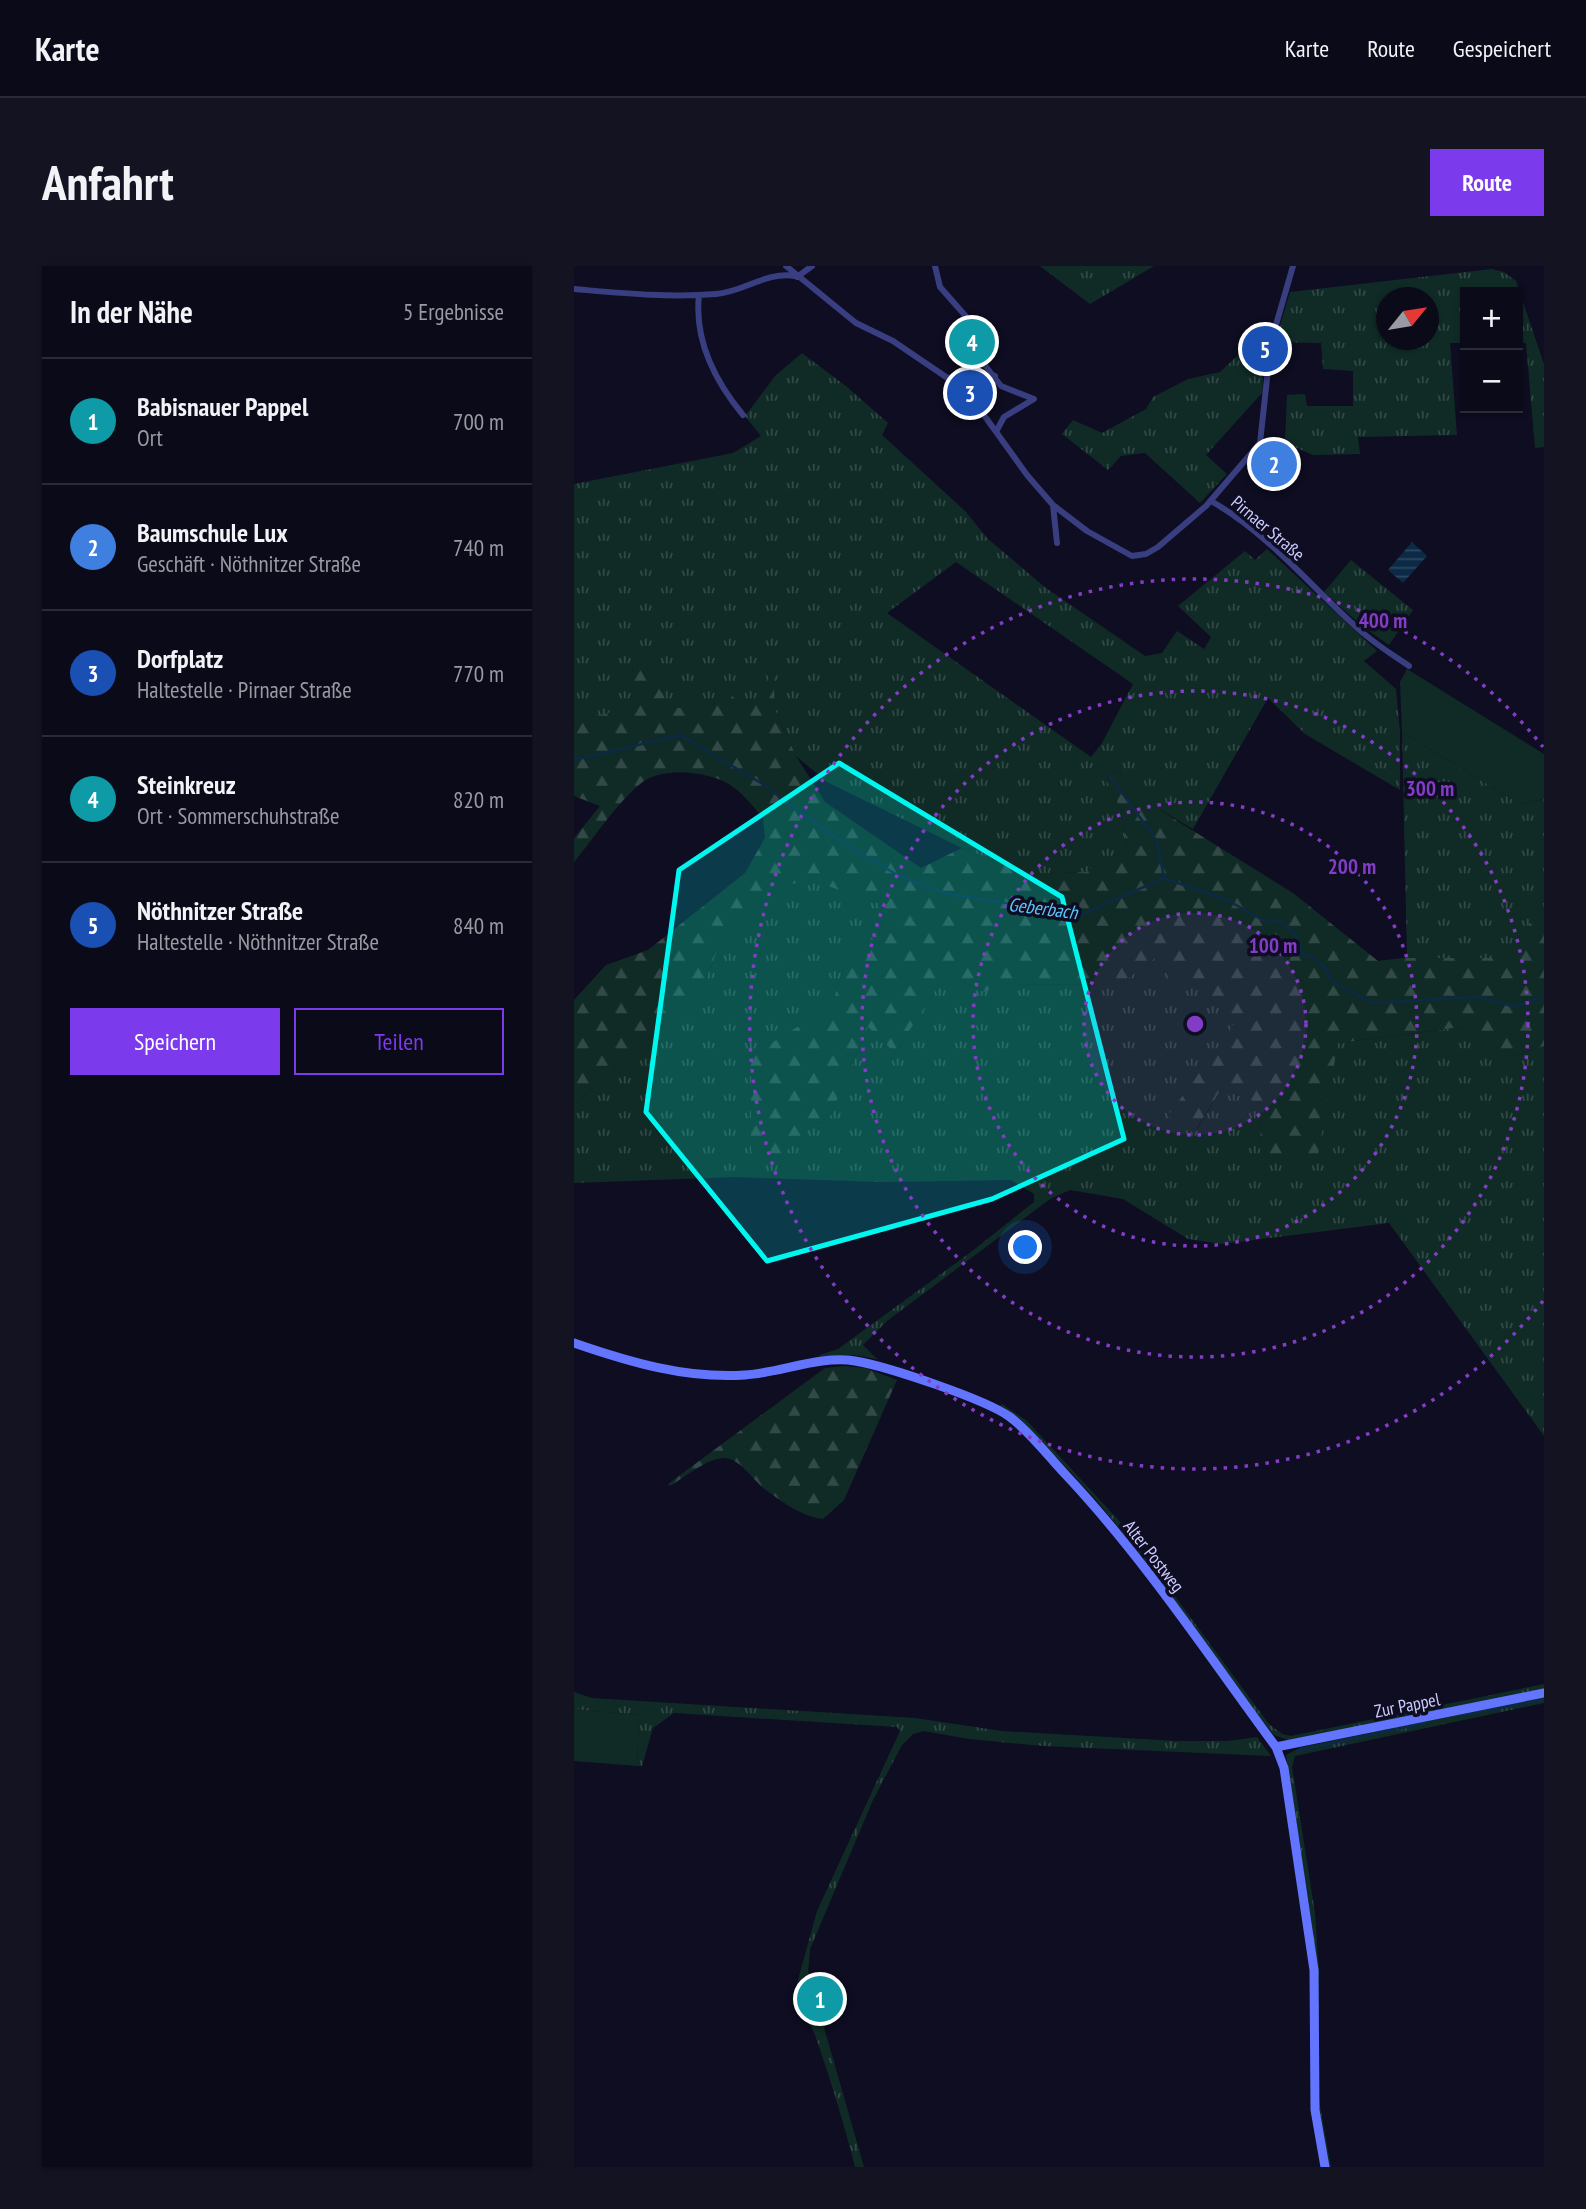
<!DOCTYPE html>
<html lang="de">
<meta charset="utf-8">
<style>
:root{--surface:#0a0a19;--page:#131322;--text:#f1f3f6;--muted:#999aa2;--line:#2a2b38;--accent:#7c3aed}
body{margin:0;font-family:"PT Sans Narrow",sans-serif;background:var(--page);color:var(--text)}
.controls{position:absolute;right:21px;top:21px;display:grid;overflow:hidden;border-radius:0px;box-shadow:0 2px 5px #0004}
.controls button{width:63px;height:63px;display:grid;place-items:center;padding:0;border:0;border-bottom:2px solid var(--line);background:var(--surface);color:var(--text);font:35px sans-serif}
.compass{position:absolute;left:802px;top:21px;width:63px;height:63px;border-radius:50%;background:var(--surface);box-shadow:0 2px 5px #0004;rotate:60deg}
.you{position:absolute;left:452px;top:982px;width:24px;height:24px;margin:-18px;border:5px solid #fff;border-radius:50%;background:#1a73e8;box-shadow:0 0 0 10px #1a73e833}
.badge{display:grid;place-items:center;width:46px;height:46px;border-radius:50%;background:var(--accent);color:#fff;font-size:23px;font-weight:700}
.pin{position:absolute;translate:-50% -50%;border:4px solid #fff;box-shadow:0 2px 7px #0006}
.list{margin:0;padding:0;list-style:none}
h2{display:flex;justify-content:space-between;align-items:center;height:91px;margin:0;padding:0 28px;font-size:30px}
h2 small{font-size:23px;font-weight:400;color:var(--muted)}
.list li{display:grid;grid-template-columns:46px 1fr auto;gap:21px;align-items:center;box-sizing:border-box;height:126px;padding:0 28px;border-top:2px solid var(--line)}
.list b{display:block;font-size:26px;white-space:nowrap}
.list p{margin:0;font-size:23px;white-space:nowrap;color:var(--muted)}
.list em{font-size:23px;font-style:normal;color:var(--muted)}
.actions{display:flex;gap:14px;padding:21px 28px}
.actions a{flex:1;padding:16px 0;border:2px solid var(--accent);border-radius:0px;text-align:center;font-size:24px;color:var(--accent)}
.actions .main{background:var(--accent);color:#fff}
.map{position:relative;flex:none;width:970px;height:1901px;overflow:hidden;border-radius:0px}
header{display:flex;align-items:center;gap:42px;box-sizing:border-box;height:98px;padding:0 35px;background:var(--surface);border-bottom:2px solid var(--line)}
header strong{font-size:33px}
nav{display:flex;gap:38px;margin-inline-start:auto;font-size:24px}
.intro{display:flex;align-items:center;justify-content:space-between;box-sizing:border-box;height:168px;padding:0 42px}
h1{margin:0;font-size:49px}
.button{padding:18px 32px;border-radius:0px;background:var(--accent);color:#fff;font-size:24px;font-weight:700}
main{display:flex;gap:42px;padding:0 42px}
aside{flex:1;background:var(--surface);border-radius:0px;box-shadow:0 2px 5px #0004}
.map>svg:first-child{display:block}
.grass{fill:url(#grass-tufts);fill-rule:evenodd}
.forest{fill:url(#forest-firs)}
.garden{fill:#102b26}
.water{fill:url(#water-rules)}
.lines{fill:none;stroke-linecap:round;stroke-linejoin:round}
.stream{stroke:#0c2a45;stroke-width:2.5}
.street{stroke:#383e80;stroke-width:6}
.secondary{stroke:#6374ff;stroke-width:9}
.marked{fill:#00f7f0;fill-opacity:0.2;stroke:#00f7f0;stroke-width:5;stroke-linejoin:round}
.ring{fill:none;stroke:#833cc5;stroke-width:3.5;stroke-dasharray:3.5 7}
.labels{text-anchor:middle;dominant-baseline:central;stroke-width:7;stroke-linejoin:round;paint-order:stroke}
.street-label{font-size:18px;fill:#cccdff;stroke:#0e0d21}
.water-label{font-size:19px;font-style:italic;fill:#5ac8ff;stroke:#0e0d21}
.centre{fill:#833cc5;stroke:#0e0d21;stroke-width:3.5}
.ring-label{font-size:21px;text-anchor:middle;font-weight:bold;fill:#833cc5;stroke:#0e0d21;stroke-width:7;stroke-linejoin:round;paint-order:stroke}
</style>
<header>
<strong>Karte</strong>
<nav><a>Karte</a><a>Route</a><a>Gespeichert</a></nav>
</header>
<div class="intro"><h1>Anfahrt</h1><a class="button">Route</a></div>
<main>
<aside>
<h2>In der Nähe<small>5 Ergebnisse</small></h2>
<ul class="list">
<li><span class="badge" style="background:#0f9aa8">1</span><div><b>Babisnauer Pappel</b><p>Ort</p></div><em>700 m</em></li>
<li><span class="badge" style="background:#3f7fe0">2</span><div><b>Baumschule Lux</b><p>Geschäft · Nöthnitzer Straße</p></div><em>740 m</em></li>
<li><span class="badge" style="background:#1a4fb4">3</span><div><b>Dorfplatz</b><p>Haltestelle · Pirnaer Straße</p></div><em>770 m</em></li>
<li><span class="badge" style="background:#0f9aa8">4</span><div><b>Steinkreuz</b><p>Ort · Sommerschuhstraße</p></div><em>820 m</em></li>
<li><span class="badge" style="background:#1a4fb4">5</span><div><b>Nöthnitzer Straße</b><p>Haltestelle · Nöthnitzer Straße</p></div><em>840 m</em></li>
</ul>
<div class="actions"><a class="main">Speichern</a><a>Teilen</a></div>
</aside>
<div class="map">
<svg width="970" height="1901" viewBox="0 0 970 1901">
<defs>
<pattern id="grass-tufts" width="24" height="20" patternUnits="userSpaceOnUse" patternTransform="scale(1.75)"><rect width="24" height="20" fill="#102b26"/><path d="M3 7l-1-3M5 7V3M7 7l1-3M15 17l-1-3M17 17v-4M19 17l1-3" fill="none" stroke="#324947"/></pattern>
<pattern id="forest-firs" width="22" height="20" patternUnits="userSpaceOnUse" patternTransform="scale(1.75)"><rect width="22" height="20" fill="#102b26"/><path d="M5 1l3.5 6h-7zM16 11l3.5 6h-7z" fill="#324947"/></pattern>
<pattern id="water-rules" width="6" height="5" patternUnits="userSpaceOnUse" patternTransform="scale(1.75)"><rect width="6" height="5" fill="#0c2a45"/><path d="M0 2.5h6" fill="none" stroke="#2e4861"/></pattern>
</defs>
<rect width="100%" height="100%" fill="#0e0d21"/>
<!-- grass -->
<path class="grass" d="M466 0H580L516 38Z
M918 3 930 6 942 15 970 98V181L961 182 952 77H944V26H891V77H876L883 169 784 171 786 188 739 189 711 177 713 129 731 128 733 140H779V105L749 103 747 77 701 76 716 26ZM813 32H855V74H813Z
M680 74 692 80 688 127 632 189 653 208 626 237 571 187 547 190 534 204 488 168 499 154 528 167 572 143 579 131 614 113 646 106Z
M228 87 273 121 314 157 308 169 391 245 414 273 472 322 571 390 588 387 603 365 630 383 637 371 604 340 671 285 681 294 693 283 803 385 790 395 822 423 826 466V524L731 468 694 432 619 563 581 541 542 503 532 513 547 544 553 582 512 606 456 608 388 582 253 516 222 490 201 444 198 404 186 437 175 442 142 420 139 442H95L72 400 58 401 65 440 0 455V218L159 187 187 170 171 150 202 109ZM382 296 559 418 528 477 517 491 313 347Z
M777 294 839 344 815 379 788 360 750 326Z
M828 466 946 538 970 533V642L961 649 933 692H833Z
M236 613 304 637 309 647 305 670 274 687 258 739 177 790 241 856 253 857 294 761 321 787 372 708 410 726 425 719 546 718 581 692 598 714 622 719 661 757 621 867 647 823 687 838 686 887 764 777 889 761 940 790 970 780V1170L815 957 648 978 614 973 549 933 496 924 476 933 313 1055 289 1079 303 1093 281 1089 243 1090 264 1083 397 986 460 936V928L437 914 308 916 161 911 0 917V839L127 725 149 670 209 620Z
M428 1138 453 1155 547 1257 695 1458 708 1468 717 1470 970 1418V1424L717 1475 700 1469C609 1359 542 1229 425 1142Z
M0 1426 18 1432 341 1452 428 1465 603 1475H654L683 1471 697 1490 469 1480 395 1473 350 1465 339 1468 328 1479 299 1534 236 1683 234 1707 253 1719 255 1729 245 1744 290 1901H281C270 1857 256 1812 241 1769 235 1754 223 1742 221 1725L243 1645 326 1465 323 1461 100 1447 79 1462 68 1500H63L65 1449 5 1444 0 1440Z
M970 1431V1437L721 1490 718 1501 741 1647 745 1707V1834L757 1901H754L744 1849 739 1665 712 1489 728 1481Z"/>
<!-- forest -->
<path class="forest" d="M72 399 96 442H139L142 419 175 442 186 436 199 401 201 444 222 490 251 536 347 602 388 582 456 608 512 606 553 582 547 544 532 513 542 503 581 541 719 627 804 695 828 692H933L961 649 970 642V780L940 790 888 761 764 777 744 889 707 896 686 887 687 838 647 823 620 867 594 850 661 757 622 719 598 714 581 692 546 718 425 719 410 726 372 708 321 787 294 761 253 857 241 856 200 898 177 886V790L258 739 274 687 305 670 309 647 304 637 236 614 209 620 149 670 127 725 0 839V734L32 699 74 684 171 607 191 572 189 552C178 539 165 522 149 515 126 505 87 501 66 518 41 539 21 571 0 596V572L26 540 0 530V455L64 440 58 401Z
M270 1100 291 1102 323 1114 270 1234 249 1253C229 1251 208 1236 192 1224 179 1215 166 1191 149 1192 132 1193 111 1211 96 1220L94 1218 251 1102Z"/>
<!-- garden -->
<path class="garden" d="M833 403 970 488V533L946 538 828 466 826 416Z
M0 1440 5 1444 65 1449 63 1500 0 1495Z"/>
<!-- water -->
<path class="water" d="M838 276 853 290 829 317 814 304Z"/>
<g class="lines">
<!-- stream -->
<path class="stream" d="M0 490 4 493 106 469 187 517 266 575 325 610 374 628 507 649 590 612 655 635 692 656 704 654C718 663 725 670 727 687L740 692 752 703 758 715 798 737 904 731 942 741 970 730
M535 509 583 575 590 612
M889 1449 970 1434
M723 1485 851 1457"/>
<!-- street -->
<path class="street" d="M212 0 282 57 319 75 372 111 402 138 453 209 479 239 513 265 558 290 572 288 584 281 632 240 686 177 697 76 719 0
M361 0 366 21 404 64 403 84 406 93 427 120 460 133 430 151 423 164
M223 11 238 0
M0 23C47 27 95 32 142 28 169 26 193 5 221 10
M125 29C120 74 141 115 169 149
M372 111 411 122 421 110
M637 235C692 266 733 316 779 358 796 375 816 387 835 400
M479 239 483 277"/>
<!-- secondary -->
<path class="secondary" d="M0 1077C55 1096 112 1113 171 1109 206 1107 246 1089 281 1095 312 1100 411 1133 436 1151 456 1166 474 1190 491 1208 570 1292 634 1389 702 1481L710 1502 740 1704 741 1844 751 1901
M702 1481 970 1427"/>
</g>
<!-- marked area -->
<path class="marked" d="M265 497 488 631 550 873 418 933 193 995 72 846 105 604Z"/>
<!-- distance rings -->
<circle cx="621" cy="758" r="111" fill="#833cc5" fill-opacity=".12"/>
<g class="ring">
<circle cx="621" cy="758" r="111"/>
<circle cx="621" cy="758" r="222"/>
<circle cx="621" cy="758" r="333"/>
<path d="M969 1035A445 445 0 1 1 969 481"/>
</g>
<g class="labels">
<!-- street labels -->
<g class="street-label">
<text transform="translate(694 262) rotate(40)">Pirnaer Straße</text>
<text transform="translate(580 1290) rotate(52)">Alter Postweg</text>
<text transform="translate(833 1439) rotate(-11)">Zur Pappel</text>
</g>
<!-- water labels -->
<g class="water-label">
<text transform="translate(469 642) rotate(7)">Geberbach</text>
</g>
</g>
<circle cx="621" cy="758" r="10" class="centre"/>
<g class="ring-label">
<text x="809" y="362">400 m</text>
<text x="856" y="530">300 m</text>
<text x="778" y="608">200 m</text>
<text x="699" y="687">100 m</text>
</g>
</svg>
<div class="controls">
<button>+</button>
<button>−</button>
</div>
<svg class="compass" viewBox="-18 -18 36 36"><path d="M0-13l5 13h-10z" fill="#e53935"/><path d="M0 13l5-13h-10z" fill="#999aa2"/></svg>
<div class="you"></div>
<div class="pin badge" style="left:246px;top:1733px;background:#0f9aa8">1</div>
<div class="pin badge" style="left:700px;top:198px;background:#3f7fe0">2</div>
<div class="pin badge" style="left:396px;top:127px;background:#1a4fb4">3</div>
<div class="pin badge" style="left:398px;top:76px;background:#0f9aa8">4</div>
<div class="pin badge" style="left:691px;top:83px;background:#1a4fb4">5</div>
</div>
</main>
